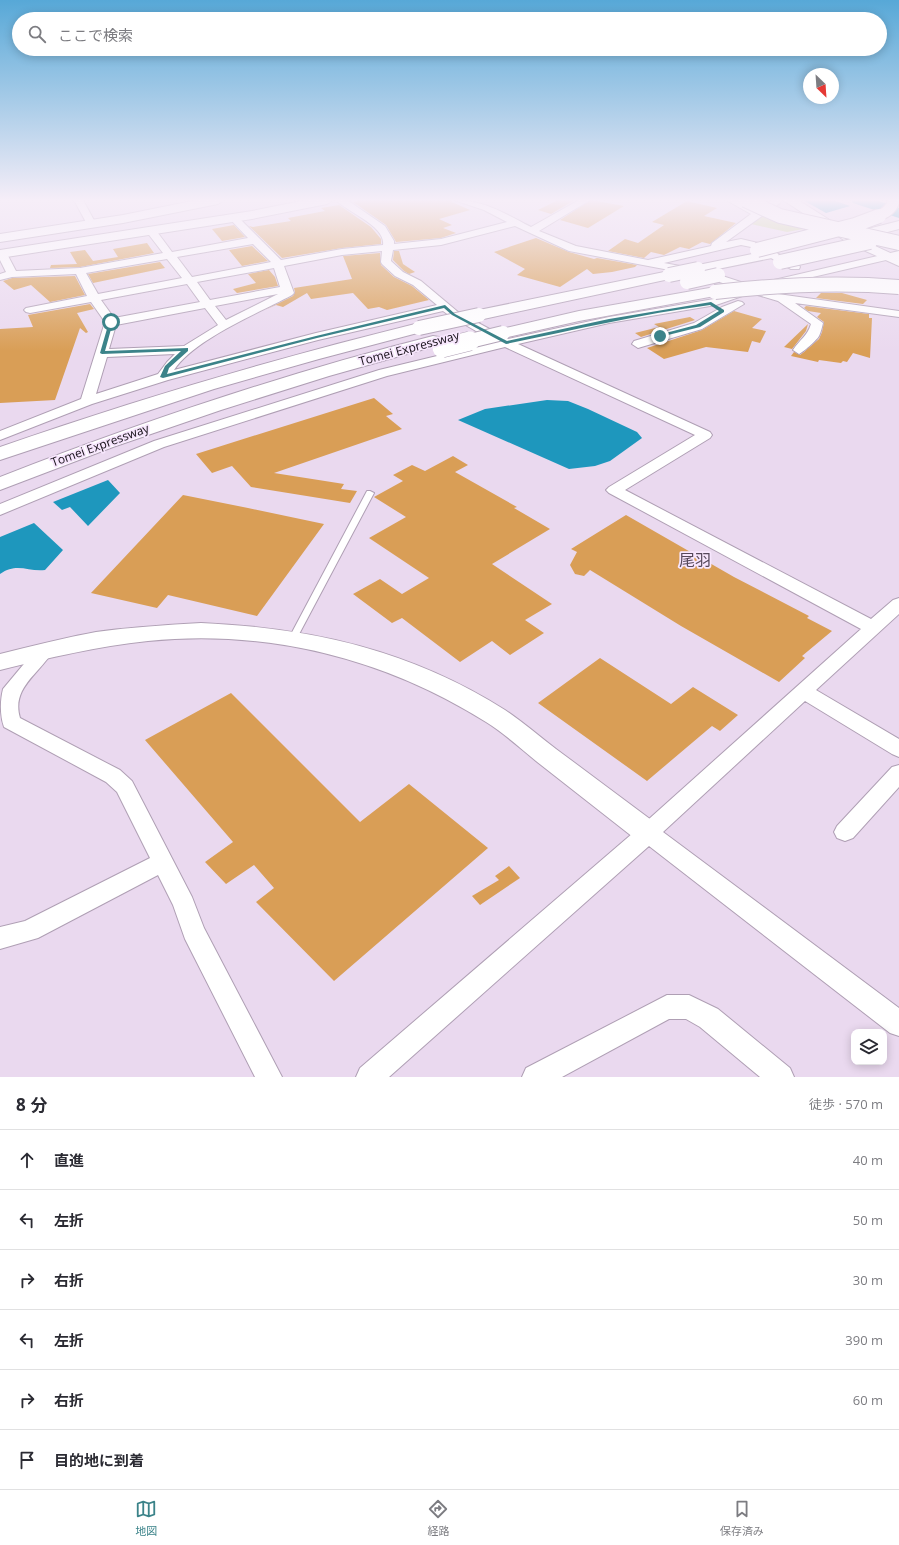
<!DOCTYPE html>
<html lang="ja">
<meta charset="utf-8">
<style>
:root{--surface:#fff;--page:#f2f2f3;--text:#2b2b33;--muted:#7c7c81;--line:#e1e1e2;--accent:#3b8389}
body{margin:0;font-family:"Open Sans","Noto Sans JP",sans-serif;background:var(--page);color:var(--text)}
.controls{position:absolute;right:12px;bottom:12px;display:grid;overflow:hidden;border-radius:8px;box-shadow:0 2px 10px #0003}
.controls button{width:36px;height:36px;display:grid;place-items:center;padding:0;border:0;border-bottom:1px solid var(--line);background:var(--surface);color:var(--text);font:20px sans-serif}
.compass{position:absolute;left:803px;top:68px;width:36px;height:36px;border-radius:50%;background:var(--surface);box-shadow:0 2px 10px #0003;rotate:155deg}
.stop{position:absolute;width:12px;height:12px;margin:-9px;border:3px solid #3b8389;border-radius:50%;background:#fff}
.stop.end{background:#3b8389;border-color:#fff;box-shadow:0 1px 4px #0008}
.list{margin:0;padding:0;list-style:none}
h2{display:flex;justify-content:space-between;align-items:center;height:52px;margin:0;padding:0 16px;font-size:17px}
h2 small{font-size:13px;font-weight:400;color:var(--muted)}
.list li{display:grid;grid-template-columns:26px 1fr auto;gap:12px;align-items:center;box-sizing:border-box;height:60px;padding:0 16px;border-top:1px solid var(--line)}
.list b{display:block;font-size:15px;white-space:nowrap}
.list em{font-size:13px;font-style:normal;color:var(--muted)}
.icon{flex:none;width:22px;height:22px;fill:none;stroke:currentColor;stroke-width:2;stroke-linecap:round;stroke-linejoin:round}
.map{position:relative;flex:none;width:899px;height:1077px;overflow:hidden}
.search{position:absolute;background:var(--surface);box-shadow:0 2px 10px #0003;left:12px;right:12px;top:12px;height:44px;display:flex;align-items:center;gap:10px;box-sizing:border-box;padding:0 14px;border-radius:22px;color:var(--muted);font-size:15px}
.sheet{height:412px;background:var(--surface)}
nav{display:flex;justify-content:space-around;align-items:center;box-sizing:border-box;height:56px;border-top:1px solid var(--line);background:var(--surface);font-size:11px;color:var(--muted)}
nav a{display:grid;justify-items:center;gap:2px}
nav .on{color:var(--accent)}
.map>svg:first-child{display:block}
.green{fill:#cad39a}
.water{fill:#1e97bd}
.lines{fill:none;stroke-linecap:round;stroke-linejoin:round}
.river{fill:#1e97bd;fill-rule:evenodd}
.building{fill:#d99e56}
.service-casing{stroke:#af9fb4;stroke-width:2}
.minor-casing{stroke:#af9fb4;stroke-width:2}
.tertiary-casing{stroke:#af9fb4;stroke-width:2}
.trunk-casing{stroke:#af9fb4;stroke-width:2}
.motorway-casing{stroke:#af9fb4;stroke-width:2}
.service{fill:#fff;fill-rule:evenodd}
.minor{fill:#fff;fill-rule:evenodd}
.tertiary{fill:#fff;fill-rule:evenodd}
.trunk{fill:#fff;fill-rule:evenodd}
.motorway{fill:#fff;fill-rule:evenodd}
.motorway-bridge-far1-casing{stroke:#af9fb4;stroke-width:16;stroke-linecap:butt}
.motorway-bridge-casing{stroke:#af9fb4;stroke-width:20;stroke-linecap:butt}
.motorway-bridge-far1{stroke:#fff;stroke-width:14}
.motorway-bridge{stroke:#fff;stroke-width:19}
.route{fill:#3b8389}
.labels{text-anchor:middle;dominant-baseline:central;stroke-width:3.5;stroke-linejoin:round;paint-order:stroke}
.far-street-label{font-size:12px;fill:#130d15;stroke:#f7e6fd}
.quarter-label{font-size:16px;fill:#57495b;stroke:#f7e6fd}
</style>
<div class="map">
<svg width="899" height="1077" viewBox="0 0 899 1077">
<rect width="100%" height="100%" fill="#ead9ef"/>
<!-- green -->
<path class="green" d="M776 206 786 215 809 228 787 232 751 224Z"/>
<!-- water -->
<path class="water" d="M803 200H833L850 206 826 213Z
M547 400 568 401 588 409 637 432 642 438 610 461 595 466 569 469 458 420 485 409Z
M108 480 120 493 88 526 70 507 62 510 53 502Z
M34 523 63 550 45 570C28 572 17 562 0 574V537Z"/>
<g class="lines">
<!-- river -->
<path class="river" d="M851 200H876L899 208V218L853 203Z"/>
</g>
<!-- building -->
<path class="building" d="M361 200H452V202L470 210 439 219 452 225 443 228 456 233 441 238 396 242 386 225 353 202Z
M558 200H575L551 214 538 210Z
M591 200 624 206 588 228 560 220Z
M687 201 717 208 704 216 736 223 710 244 702 242 689 249 680 247 664 255 651 252 644 258 608 251 625 239 638 243 664 225 652 222Z
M339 205 371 227 381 239V244L342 248 282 258 249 226 253 227 291 221 288 218 325 211 321 208Z
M234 225 245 237 222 241 212 229Z
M536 238 569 252 594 259 597 258 637 265 635 267 612 272 593 274 587 269 560 287 517 275 525 269 494 252Z
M147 243 154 253 80 267 50 268 51 265 77 264 70 252 85 250 93 261 118 257 113 249Z
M252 246 268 261 242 266 229 250Z
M394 251H399L403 264 415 272 409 274 404 271 393 260Z
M380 253 381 265 394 277 412 286 429 300 387 310 379 307 368 309 353 293 311 299 307 293 283 307 276 305 265 310 293 296 295 292 294 288 352 279 343 256Z
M160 262 165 268 93 283 88 274Z
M269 270 275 277 278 286 237 293 233 289 256 283 248 274Z
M75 276 85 295 50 302 31 285 14 290 3 281 12 278Z
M821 293H842L867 300 863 304 816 298Z
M90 304 94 309 77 313 88 332 86 333 80 328 55 400 0 403V329L33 327 28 315Z
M806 306 869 314V318H872L870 358 853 353 847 362 843 361 841 363 819 360 818 362 791 356 794 352 800 355 804 352 819 339 822 332 824 322 817 317 821 313 808 311 804 308Z
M734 311 762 319 752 328 766 331 760 343 752 341 748 352 706 347 664 359 647 348 702 330Z
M690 317 695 320 641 337 635 333 659 327 654 324Z
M808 324 806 331 792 349 784 347Z
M374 398 393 414 386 416 402 429 274 473 344 484 341 489 357 491 350 503 251 487 232 466 212 473 196 454Z
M453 456 468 465 455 472 517 507 514 508 550 529 492 564 552 604 525 620 544 633 510 655 492 641 460 662 402 618 392 623 353 594 380 579 402 594 429 578 369 538 406 517 374 497 403 481 393 475 412 465 425 471Z
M183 495 248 508 324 524 257 616 168 595 157 608 91 593Z
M626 515 734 577 809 616 807 618 832 631 802 656 805 658 779 682 681 626 590 570 584 576 575 574 570 565 577 552 571 549Z
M600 658 671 704 693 687 738 715 720 731 712 726 647 781 538 703Z
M231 693 360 822 409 784 488 848 334 981 256 902 274 888 254 865 226 884 205 862 233 842 145 740Z
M509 866 520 878 480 905 472 896 499 880 495 876Z"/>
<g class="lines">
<!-- service casing -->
<g class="service-casing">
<path id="service" d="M367 491H370L374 493 297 638 296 640H290L289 638Z"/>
</g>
<!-- minor casing -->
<g class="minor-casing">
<path id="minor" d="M74 200H83L96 224 94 226H88Z
M336 200H347L385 226 394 241V244L441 239 507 222 484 210 454 200C484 200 504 213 531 227L579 200H590L539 231 576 246 648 260 711 246 712 243 751 214 726 200H738L757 210 772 200H781L780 203 726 242 741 239 758 243 799 265 800 267 799 269H791L751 247 741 245 664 263 707 271 778 294 899 311V317L795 303 823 323C822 327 821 332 819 336 817 340 802 353 799 354L793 350C800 339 807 337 811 324L778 301 751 293 716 305 609 323 518 344 710 432 712 435 710 438 625 490 871 619 893 600 899 598V614L816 690 899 739V757L892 754 805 701 663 832 899 1008V1036L890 1033 649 846 389 1077H356L360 1068 640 827 861 629 609 493 606 490 609 487 695 435 505 347 387 376 164 447 0 515V504L154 441 379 370 495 342 450 316 443 311 318 340 168 380 92 404 0 440V431L81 399 105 322 91 302 30 313 26 312 24 310 26 308 87 296 76 274 12 277 0 280V274L6 272 0 260V251L6 252 16 271 80 268 163 253 146 231 151 228 155 229 172 252 248 238 229 218 234 215 237 216 281 260 342 249 383 245C386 226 347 212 336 200ZM515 226 569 251 701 276 741 289 714 299 609 317 508 339 458 312 421 281 403 272 391 261 393 250 441 245ZM253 244 271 262 192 277 177 257ZM382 251 381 262 382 264 395 276 413 285 437 305 316 333 174 370C194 339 259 313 292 295L294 293 284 266 342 255ZM167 259 182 278 98 294 86 273ZM274 268 280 287 210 300 197 282ZM187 284 200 302 114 318 101 300ZM278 294 226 320 215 306ZM205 308 218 325 184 346 109 349 116 325ZM175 354 167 362 158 374 96 394 107 357Z
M899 251V257L774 286 769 283 774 280Z
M738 301 742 302 744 304 702 329 638 348 632 344 634 341 694 323 722 307Z
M44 645 50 647 53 651C39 674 11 688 20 718L120 770 132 781 192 897 204 928 282 1077H255L185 939 173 905 158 875 38 938 0 949V927L25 921 150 858 117 792 106 782 4 727C0 716 0 701 3 689L38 647Z
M899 765V787L853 838 845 841 837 838 834 832 837 826 892 767Z
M667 995H689L718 1009 790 1068 794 1077H760L700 1027 686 1019H669L562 1077H522L526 1068Z"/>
</g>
<!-- tertiary casing -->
<g class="tertiary-casing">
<path id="tertiary" d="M783 200H798L858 238 899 257V266L850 244Z
M201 623C312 628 410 650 505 710 523 722 539 736 556 749 590 774 624 800 658 825L662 833 658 841 648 844 638 841C604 814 570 788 536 761 520 748 504 733 486 722 384 658 268 629 148 641 98 646 49 658 0 670V654C32 646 64 638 96 632 131 627 166 625 201 623Z"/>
</g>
<!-- trunk casing -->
<g class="trunk-casing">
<path id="trunk" d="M197 200H224L218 204 123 223 0 242V234L123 215Z
M306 200H333L327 204 252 219 0 258V250L252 211Z"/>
</g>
<!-- motorway casing -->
<g class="motorway-casing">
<path id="motorway" d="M888 200H899C899 212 885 222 874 219L872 216C877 209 886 209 888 200Z
M899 221V229L857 240 852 239 850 236 852 233Z
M767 251 772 252 774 255 772 258 698 273 693 272 691 269 693 266 698 265Z
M669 271 674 272 676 275 674 278 479 320 473 318 471 315 473 312 479 310Z
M715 287 720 289 723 292 720 295 579 321 503 338 497 336 495 333 497 330 579 311Z
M419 323 425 325 427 328 425 331 319 359 214 389 0 460V447C138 399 277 358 419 323Z
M433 336 439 337 441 341 439 345 329 376 221 410 113 447 0 490V477C141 422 286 373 433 336Z"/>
</g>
<!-- service -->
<use href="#service" class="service"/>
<!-- minor -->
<use href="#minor" class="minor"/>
<!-- tertiary -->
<use href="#tertiary" class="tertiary"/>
<!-- trunk -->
<use href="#trunk" class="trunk"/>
<!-- motorway -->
<use href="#motorway" class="motorway"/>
<!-- motorway-bridge-far1 casing -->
<g class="motorway-bridge-far1-casing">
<path id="motorway-bridge-far1" d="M745 200 780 216 899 243
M757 250 855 225 879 216
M780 262 870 242
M669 275 698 269
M687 282 718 275
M715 292C776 285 837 282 899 287
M419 328 479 315
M466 342 503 333"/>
</g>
<!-- motorway-bridge casing -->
<g class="motorway-bridge-casing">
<path id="motorway-bridge" d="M442 348 470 341"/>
</g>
<!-- motorway-bridge-far1 -->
<use href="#motorway-bridge-far1" class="motorway-bridge-far1"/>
<!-- motorway-bridge -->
<use href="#motorway-bridge" class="motorway-bridge"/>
</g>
<!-- sky -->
<linearGradient id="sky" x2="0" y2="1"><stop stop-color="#57a8d7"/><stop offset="0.57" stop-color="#f6eef8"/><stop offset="1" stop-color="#f6eef8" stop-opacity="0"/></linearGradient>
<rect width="899" height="351" fill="url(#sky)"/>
<!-- route -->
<path class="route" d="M711 302 724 310V312L700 327 660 337 658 335 696 325 719 311 710 305C641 314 574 330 506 344L452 315 444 308 317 338 163 378 160 377 165 366 181 351 102 354 100 353 109 322 111 321 113 322 105 351 188 348V351L169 368 167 374 316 336 445 305 455 314 507 341 609 319Z"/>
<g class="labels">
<!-- far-street labels -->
<g class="far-street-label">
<text transform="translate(409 348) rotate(-15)">Tomei Expressway</text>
<text transform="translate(100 445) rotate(-20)">Tomei Expressway</text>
</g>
<!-- quarter labels -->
<g class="quarter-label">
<text x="695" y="560">尾羽</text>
</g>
</g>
</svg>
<div class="controls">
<button><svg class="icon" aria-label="layers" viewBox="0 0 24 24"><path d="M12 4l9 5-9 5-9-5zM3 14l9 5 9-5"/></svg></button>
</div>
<svg class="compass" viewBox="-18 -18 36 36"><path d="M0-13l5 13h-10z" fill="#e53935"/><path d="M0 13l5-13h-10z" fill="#7c7c81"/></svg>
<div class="stop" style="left:111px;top:322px"></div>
<div class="stop end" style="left:660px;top:336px"></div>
<div class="search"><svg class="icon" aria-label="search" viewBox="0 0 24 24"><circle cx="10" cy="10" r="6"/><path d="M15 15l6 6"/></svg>ここで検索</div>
</div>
<section class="sheet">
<h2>8 分<small>徒歩 · 570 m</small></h2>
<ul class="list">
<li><svg class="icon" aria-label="ahead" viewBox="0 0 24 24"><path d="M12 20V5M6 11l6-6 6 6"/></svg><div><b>直進</b></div><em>40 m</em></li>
<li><svg class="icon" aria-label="left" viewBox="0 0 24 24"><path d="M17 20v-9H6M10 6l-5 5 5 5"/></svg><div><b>左折</b></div><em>50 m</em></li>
<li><svg class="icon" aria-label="right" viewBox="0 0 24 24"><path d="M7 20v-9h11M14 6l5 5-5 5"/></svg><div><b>右折</b></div><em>30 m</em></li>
<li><svg class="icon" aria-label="left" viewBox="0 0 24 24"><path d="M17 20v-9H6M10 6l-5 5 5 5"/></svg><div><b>左折</b></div><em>390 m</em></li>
<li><svg class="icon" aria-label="right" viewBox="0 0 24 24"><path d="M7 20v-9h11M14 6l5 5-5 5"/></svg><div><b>右折</b></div><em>60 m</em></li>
<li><svg class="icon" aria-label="arrive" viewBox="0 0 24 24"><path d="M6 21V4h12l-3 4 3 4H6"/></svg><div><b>目的地に到着</b></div></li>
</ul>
</section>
<nav>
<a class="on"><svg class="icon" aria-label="map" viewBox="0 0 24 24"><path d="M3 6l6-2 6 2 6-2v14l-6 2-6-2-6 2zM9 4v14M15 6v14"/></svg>地図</a>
<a><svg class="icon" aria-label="directions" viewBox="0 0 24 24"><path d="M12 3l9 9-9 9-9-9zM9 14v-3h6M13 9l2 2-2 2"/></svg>経路</a>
<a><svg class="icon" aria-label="saved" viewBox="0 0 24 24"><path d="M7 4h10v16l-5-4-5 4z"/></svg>保存済み</a>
</nav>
